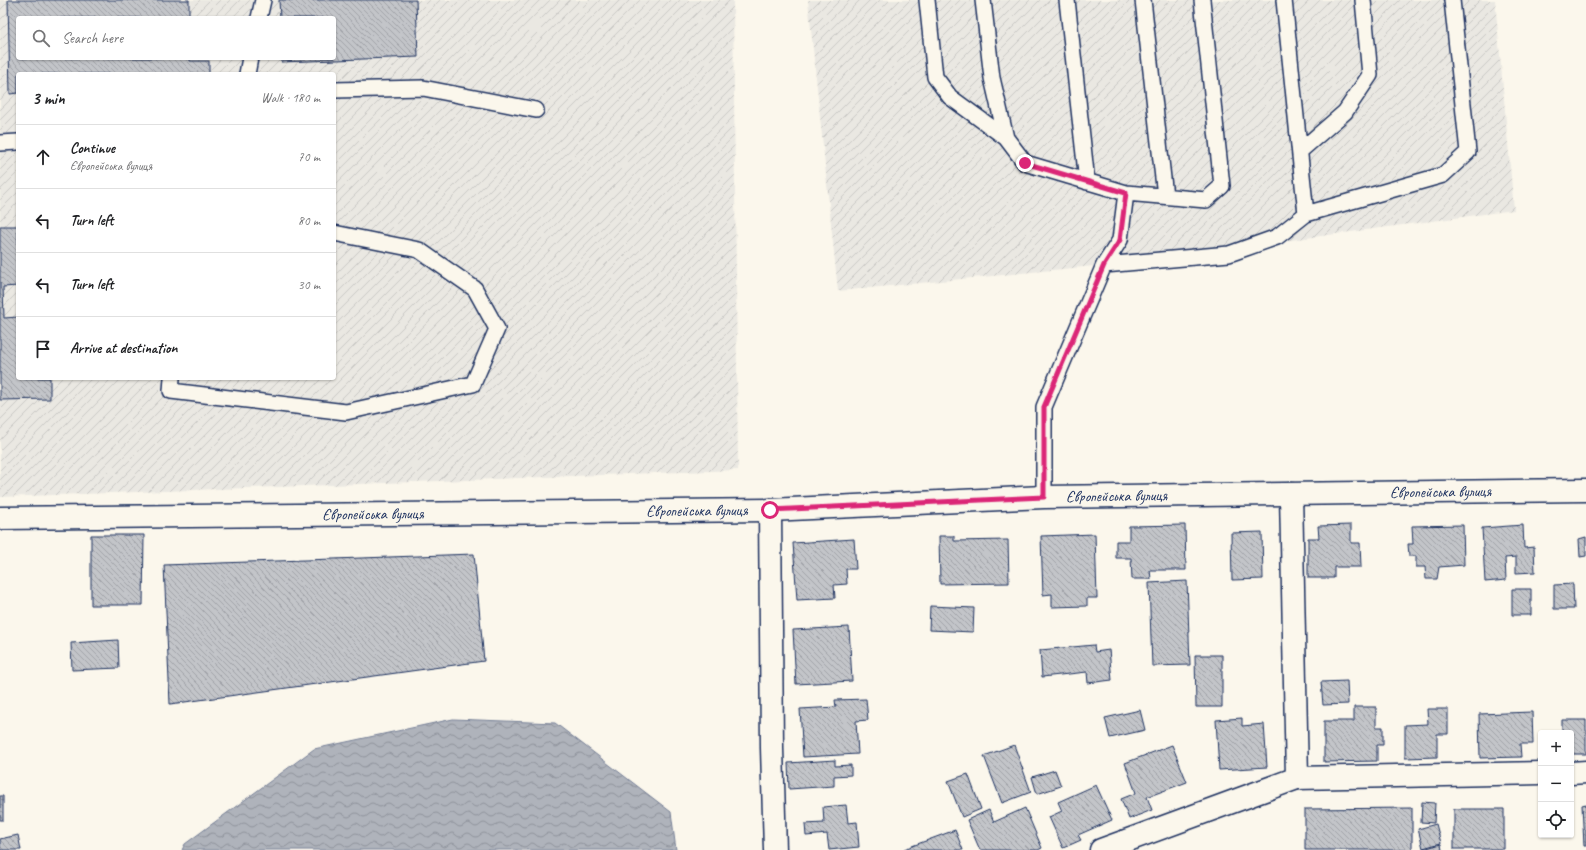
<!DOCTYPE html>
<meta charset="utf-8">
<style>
:root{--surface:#fff;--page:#f6f6f6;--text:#202124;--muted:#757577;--line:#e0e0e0}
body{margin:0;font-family:Caveat,sans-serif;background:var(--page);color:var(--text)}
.controls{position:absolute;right:12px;bottom:12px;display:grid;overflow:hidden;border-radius:4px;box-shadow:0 1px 3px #0004}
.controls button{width:36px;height:36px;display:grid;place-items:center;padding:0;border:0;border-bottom:1px solid var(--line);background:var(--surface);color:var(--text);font:20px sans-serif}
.stop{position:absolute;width:12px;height:12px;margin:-9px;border:3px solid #db2777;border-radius:50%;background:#fff}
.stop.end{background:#db2777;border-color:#fff;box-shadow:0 1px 4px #0008}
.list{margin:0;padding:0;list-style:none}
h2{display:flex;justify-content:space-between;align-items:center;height:52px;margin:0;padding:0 16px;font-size:17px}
h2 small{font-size:13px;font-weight:400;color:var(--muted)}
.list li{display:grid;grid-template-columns:26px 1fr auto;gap:12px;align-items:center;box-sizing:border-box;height:64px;padding:0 16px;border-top:1px solid var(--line)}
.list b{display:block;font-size:15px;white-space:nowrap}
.list p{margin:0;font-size:13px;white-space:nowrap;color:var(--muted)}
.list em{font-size:13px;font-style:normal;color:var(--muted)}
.icon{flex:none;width:22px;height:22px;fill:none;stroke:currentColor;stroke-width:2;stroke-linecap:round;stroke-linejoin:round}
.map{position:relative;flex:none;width:1586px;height:850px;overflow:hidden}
.search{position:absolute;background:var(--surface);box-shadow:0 1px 3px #0004;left:16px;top:16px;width:320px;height:44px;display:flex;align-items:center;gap:10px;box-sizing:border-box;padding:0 14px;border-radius:4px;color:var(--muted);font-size:15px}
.panel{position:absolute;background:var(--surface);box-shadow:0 1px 3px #0004;left:16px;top:72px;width:320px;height:308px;border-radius:4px}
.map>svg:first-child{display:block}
.industrial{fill:url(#industrial-furrows);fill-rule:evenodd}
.water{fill:url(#water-waves);stroke:#747e96}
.building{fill:url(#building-back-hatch);stroke:#1b2f5e}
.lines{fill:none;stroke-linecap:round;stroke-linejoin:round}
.service-casing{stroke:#1b2f5e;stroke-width:18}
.minor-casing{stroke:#1b2f5e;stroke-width:25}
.service{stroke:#fbf7ec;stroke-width:15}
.minor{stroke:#fbf7ec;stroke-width:22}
.route{stroke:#db2777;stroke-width:5}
.labels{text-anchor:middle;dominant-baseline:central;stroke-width:3;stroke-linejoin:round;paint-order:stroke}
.street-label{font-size:16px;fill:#1b2f5e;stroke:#fbf7ec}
</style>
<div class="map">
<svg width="1586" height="850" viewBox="0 0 1586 850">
<defs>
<pattern id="industrial-furrows" width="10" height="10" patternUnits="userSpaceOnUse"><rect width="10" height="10" fill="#eae8e2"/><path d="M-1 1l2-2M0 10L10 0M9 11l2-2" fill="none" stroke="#c8c7c4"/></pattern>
<pattern id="water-waves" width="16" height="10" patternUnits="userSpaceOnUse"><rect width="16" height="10" fill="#afb3bb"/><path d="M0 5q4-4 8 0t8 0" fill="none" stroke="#8e929b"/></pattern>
<pattern id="building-back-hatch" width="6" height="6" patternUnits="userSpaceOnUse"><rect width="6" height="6" fill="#c3c5c9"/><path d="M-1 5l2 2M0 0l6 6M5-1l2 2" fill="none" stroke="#9ea0a6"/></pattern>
</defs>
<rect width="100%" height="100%" fill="#fbf7ec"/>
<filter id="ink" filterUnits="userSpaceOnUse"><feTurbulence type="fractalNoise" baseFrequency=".025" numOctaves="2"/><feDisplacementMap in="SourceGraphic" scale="8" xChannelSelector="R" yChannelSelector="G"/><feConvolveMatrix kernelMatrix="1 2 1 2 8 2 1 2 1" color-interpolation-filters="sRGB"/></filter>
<g filter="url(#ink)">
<!-- industrial -->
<path class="industrial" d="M0 0H733L738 470 0 497ZM18 18H334V58H18ZM18 74H334V378H18Z
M808 0H1495L1514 210 1104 265 838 291Z"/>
<!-- water -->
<path class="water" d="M453 719 555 723 671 812 676 850H182L185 844 314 749Z"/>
<!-- building -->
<path class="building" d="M8 0H189V18H18V58H190V61H209V74H18V93L10 94Z
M279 0H416L418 57 281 62V58H334V18H280Z
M0 226H18V286L3 287 4 318 18 317V378H50V399L0 400Z
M1185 525 1186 570H1150L1151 579H1132L1131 558H1116V541H1129V526Z
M1351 525V543H1360L1361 567H1334V578H1308V538H1319L1318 526Z
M1463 525 1464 565 1439 567 1437 579H1426L1425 567H1416V556H1409L1408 544H1413L1412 526Z
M1523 525 1524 548 1534 547 1535 572 1516 573V557L1505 558 1506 580 1485 582 1482 528Z
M1262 532 1263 579 1232 580 1231 533Z
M1095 534 1097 598H1087V606L1052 607V594L1043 595 1041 536Z
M91 535H144L143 605H91Z
M939 536H954V541L1008 540 1009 583 940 584Z
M1586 537V556L1580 557 1579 539Z
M854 539 856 569H846L847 584 834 585 835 598 797 600 793 543Z
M474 554 484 661 170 704 164 565Z
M1187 581 1190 665 1152 666 1149 583Z
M1573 584 1574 609H1554V585Z
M1512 589H1531V615H1512Z
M930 606 974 608 973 632 929 630Z
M849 627 852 681 796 684 793 630Z
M118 640 119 668 72 670 71 643Z
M1094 645 1095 652 1109 650 1112 680 1088 683 1087 672 1042 677 1040 650Z
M1195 655H1222V707H1196Z
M1347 681 1348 704 1323 705 1321 682Z
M866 699 868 720 856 721 858 754 803 757 800 709 836 707 835 700Z
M1354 707H1376V727H1383V745H1377V761L1324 762V721H1354Z
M1427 709H1448V734H1437V757L1405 758V725L1428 724Z
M1140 710 1145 730 1110 738 1105 718Z
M1532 712 1533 744H1520L1521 757 1480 758 1479 714Z
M1242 718V726L1264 724 1267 767 1219 770 1216 720Z
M1562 720H1586V754H1571V733H1562Z
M1014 745 1031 792 1002 803 984 756Z
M1172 745 1187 782 1147 797 1152 810 1129 819 1121 799 1136 793 1125 763Z
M835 760V766L851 765V775L834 776V786L789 789 788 763Z
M1055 770 1061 786 1037 794 1032 777Z
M968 774 981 809 962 817 948 781Z
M1096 785 1112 820 1078 835 1081 840 1063 848 1049 817 1062 811 1058 802Z
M0 796H3V820H0Z
M1422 802 1435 803 1434 823 1421 822Z
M1586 804V846H1584L1582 805Z
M846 805 848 823 857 822 859 847 829 850 827 834 806 836 805 824 824 823 823 807Z
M1025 808 1042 848 1038 850H980L967 820 989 810 994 822Z
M1412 808V850H1305V809Z
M1454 809H1504V849H1454Z
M1436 824 1441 843 1423 848 1418 829Z
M955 830 963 850H904V849Z
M18 835 21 850H0V839Z
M1441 844 1442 850H1423V849Z"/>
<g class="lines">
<!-- service casing -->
<g class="service-casing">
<path id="service" d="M927 0 935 77 950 97 1006 138
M983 0 992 78 1006 138 1025 163 1126 193
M1067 0 1087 182
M1143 0 1165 196
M1284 0 1306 214
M259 18 263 0
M247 74 250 58
M334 90 423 88 536 110
M0 143 18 142
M1300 151 1345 112 1370 75 1363 0
M1104 265 1229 254 1277 237 1306 214 1443 175 1468 152 1452 0
M172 378 171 391 346 412 473 384 497 329 475 289 419 250 334 233
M1044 497V407L1104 265 1120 240 1126 193 1206 200 1222 186 1202 0"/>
</g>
<!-- minor casing -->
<g class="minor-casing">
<g id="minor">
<path d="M770 510 772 748 775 850"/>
<path id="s1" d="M0 518 770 510 1044 497 1586 490"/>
<path d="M1571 773 1586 772"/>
<path d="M1297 778 1541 773"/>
<path d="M1101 850 1297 778 1291 494"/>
</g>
</g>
<!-- service -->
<use href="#service" class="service"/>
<!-- minor -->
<use href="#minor" class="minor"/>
</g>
</g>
<g class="lines" filter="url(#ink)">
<!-- route -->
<path class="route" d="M770 510 1044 497V407L1104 265 1120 240 1126 193 1025 163"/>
</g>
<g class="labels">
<!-- street labels -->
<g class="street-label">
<text stroke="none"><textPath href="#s1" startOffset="1441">Європейська вулиця</textPath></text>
<text stroke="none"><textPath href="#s1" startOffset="1117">Європейська вулиця</textPath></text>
<text stroke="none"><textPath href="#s1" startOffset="697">Європейська вулиця</textPath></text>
<text stroke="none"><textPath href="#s1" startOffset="373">Європейська вулиця</textPath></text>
</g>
</g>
</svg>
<div class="controls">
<button>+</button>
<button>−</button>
<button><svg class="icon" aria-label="locate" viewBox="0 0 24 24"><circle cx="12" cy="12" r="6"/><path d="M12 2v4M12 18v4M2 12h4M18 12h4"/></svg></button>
</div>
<div class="stop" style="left:770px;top:510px"></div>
<div class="stop end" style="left:1025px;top:163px"></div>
<div class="search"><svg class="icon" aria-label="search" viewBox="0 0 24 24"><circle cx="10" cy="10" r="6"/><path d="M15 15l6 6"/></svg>Search here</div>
<section class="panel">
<h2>3 min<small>Walk · 180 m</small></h2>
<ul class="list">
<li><svg class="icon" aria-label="ahead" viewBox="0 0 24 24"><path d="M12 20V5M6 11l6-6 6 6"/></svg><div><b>Continue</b><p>Європейська вулиця</p></div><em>70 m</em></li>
<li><svg class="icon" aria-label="left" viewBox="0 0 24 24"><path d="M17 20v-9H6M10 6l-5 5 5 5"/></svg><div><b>Turn left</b></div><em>80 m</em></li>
<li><svg class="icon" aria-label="left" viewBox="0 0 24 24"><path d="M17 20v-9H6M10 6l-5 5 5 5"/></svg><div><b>Turn left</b></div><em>30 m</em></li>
<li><svg class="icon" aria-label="arrive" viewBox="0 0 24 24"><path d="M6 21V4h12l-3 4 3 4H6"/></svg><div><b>Arrive at destination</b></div></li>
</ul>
</section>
</div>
